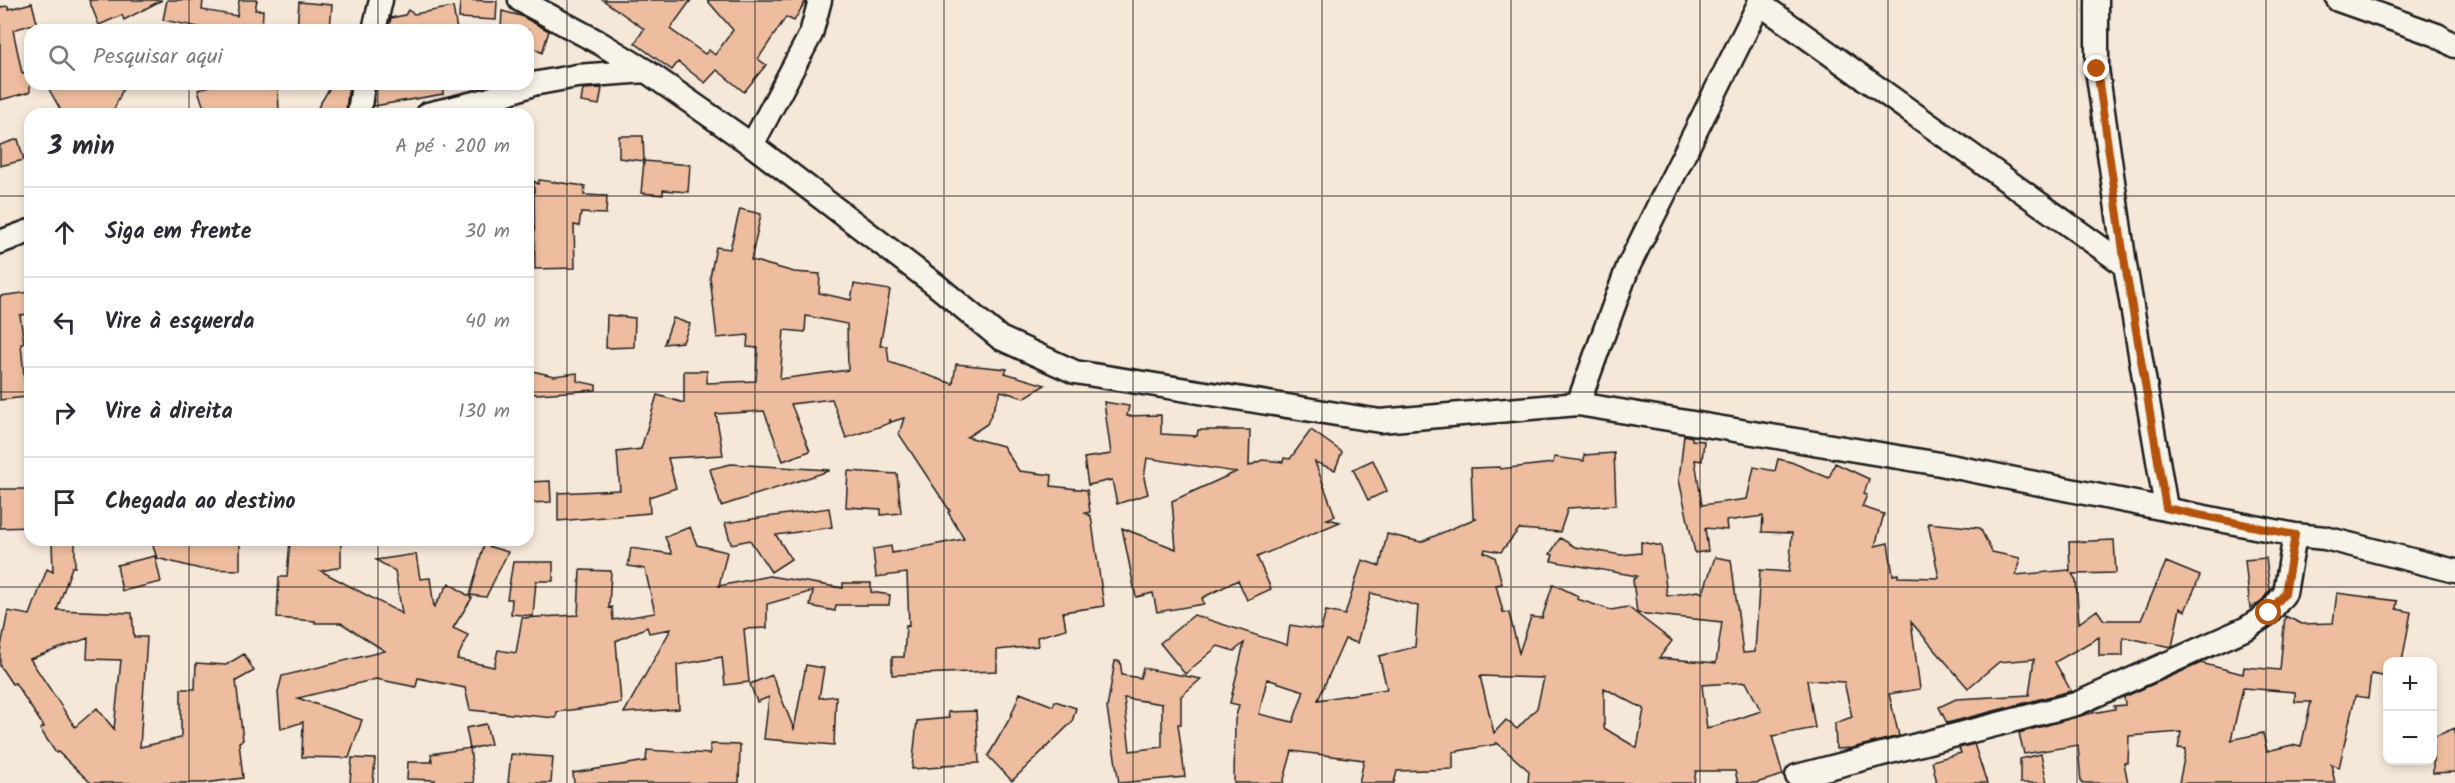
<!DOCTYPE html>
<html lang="pt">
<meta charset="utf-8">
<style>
:root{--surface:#fff;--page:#f7f7f7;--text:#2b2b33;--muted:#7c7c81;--line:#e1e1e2}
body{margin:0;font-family:Kalam,sans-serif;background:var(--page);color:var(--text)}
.controls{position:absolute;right:18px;bottom:18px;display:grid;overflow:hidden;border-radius:12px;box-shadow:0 3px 9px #0003}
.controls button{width:54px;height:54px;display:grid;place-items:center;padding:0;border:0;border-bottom:2px solid var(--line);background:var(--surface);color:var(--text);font:30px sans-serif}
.stop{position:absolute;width:18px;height:18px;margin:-14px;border:4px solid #b45309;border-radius:50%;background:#fff}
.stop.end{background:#b45309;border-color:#fff;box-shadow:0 2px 6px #0008}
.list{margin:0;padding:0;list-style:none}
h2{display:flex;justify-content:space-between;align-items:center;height:78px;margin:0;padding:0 24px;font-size:26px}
h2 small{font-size:20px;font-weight:400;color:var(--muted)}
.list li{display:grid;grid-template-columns:39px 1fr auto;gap:18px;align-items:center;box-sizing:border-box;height:90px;padding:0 24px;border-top:2px solid var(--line)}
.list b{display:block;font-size:22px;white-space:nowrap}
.list em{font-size:20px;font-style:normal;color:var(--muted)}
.icon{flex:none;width:33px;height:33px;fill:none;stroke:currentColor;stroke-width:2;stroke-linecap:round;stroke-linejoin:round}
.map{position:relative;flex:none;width:2455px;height:783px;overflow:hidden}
.search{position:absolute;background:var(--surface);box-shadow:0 3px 9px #0003;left:24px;top:24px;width:510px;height:66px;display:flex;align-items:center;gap:15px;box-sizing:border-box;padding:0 21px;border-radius:18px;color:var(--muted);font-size:22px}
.panel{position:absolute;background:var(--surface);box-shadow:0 3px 9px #0003;left:24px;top:108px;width:510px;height:438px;border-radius:18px}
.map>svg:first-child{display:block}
.building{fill:#eebd9f;stroke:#1c1c1c;stroke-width:1.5;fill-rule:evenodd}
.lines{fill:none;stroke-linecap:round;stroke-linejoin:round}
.minor-casing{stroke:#1c1c1c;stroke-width:27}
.minor{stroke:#f7f3e8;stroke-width:22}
.route{stroke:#b45309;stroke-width:8}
.grid{fill:none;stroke:#1c1c1c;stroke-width:1.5;stroke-opacity:0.55}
</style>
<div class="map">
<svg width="2455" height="783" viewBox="0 0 2455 783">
<rect width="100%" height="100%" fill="#f5e8d9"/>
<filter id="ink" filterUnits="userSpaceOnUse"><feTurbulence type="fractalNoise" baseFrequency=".0167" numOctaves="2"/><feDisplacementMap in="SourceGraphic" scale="12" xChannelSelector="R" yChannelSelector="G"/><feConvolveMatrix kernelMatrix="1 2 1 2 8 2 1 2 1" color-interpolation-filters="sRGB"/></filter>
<g filter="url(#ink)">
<!-- building -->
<path class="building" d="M89 0H162L124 20 122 15 99 25Z
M167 0H203L202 10 237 16 239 0H257L255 10H263L262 30H199V27L163 20Z
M460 0 497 1 496 20 459 18Z
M603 0H691L670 29 705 54 709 50 715 55 733 30 707 0H806L794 21 786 17 758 59 766 65 744 92 717 70 705 83 678 62 672 70 635 43 644 29Z
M299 2 332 5 330 30H297Z
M32 3 37 23 13 30 22 73 30 71V92L0 100V7L8 6 9 9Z
M453 7 457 30H388L391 18 405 15 408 10 414 14Z
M502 11 521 16 549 31 542 53 528 45V30H501Z
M46 84H125L112 114H63Z
M215 84H278L279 114H206L198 90Z
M332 84H349L346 110 314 114Z
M376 84H443V94L374 106Z
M602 88 599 105 581 102 583 89Z
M619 136H643L644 161 619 158Z
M18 139 24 160 0 166V145Z
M644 161 690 165 688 192 663 190V195L641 193Z
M539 180 585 186 584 195 607 196 606 214 581 213 579 226 574 225 575 268 535 269 534 181 538 184Z
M740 209 761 214 751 260 794 272 820 274 819 293 851 300 854 284 890 290 880 346H887L889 362 953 384 956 364 1007 369 1005 373 1045 385 1024 398 1001 391 987 424 967 437 1003 446 1019 471 1052 475 1051 486 1087 490 1090 512 1085 513 1091 516 1104 606 1063 612 1066 629 1037 637 1038 646 997 650V671L892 675V657H904L906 625 909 626 907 573 876 577 873 549 891 546 892 553 964 539 948 512 950 511 899 434 904 418 891 422 890 419V423L846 438 832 399 791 404 810 451 783 461 764 411 716 414 723 455 668 458 676 488 649 497 650 513 558 521V493L620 490 617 452 641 449 657 395 684 403V371H707V383L756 381 758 348 747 347 748 335 717 338 710 277 716 247 730 249ZM806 316 847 324 848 370 780 379 784 330 805 332Z
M30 292V314L20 315 24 343 21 344 26 397 0 400V296Z
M607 315 635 318 634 347 606 348Z
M673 318 690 324 683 342 664 344Z
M528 370 554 376 577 373V381L596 385V390L537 394 528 393Z
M1104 402 1129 406 1127 416 1161 415V434L1197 436 1198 430H1250L1249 466 1262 460 1283 462 1284 458 1290 459 1311 430 1342 452 1335 470 1315 462 1335 516 1327 519 1340 522 1257 557 1271 589 1247 600 1238 580 1202 598 1204 604 1157 612 1153 593 1136 597 1122 528 1176 549 1172 501 1236 472 1147 458 1144 478 1148 494 1117 504 1112 480 1088 485 1084 458 1111 454Z
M1684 435 1692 437V440L1704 441 1702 461 1695 460 1702 505 1747 499 1754 467 1775 471 1778 459 1791 462 1829 478 1835 463 1869 479 1864 494 1867 495 1862 507 1884 514 1875 546 1888 543 1893 575 1898 574V577L1939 578 1928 523 1980 528 1992 552 2020 558 2016 575 2069 570 2070 572 2069 542 2114 540 2116 573 2072 574 2076 580 2079 623 2097 610 2104 620H2141L2166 562 2200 576 2185 611 2180 608 2172 647 2123 637V656H2099V637L2055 662 2071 691 1947 723 1939 707 1956 699 2029 695 2034 659 1999 662 1968 688 1911 622 1920 689 1889 694 1899 736 1852 748 1836 749 1835 723 1852 717 1844 682 1807 680 1815 728 1772 736 1783 775 1756 783H1738L1735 771H1696L1694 783H1528L1529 771 1496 742 1497 744 1453 752V769L1397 771 1394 783H1359L1364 760 1292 751 1283 783H1234L1235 720 1239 705 1230 703 1244 643 1234 651 1218 646 1185 674 1160 643 1194 615 1287 645 1290 625 1321 630 1326 611 1345 615 1362 560 1380 566 1387 534 1421 542 1476 518 1473 517 1471 468 1500 467V469L1553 463 1554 457 1584 461V455L1614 453 1616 505 1568 508 1560 532 1519 529 1501 552 1485 549 1484 552 1495 557 1502 584 1496 585 1503 612 1509 613 1519 653 1531 617 1542 618 1553 584 1578 596 1577 599 1611 610 1628 607 1672 641 1659 658 1716 663 1722 622 1637 613 1633 580 1637 576 1551 561 1553 555 1550 554 1560 538 1575 547 1621 555 1641 553V542L1661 546 1667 596 1698 591 1703 593 1715 557 1731 560 1743 653 1755 652 1760 570 1789 572 1792 533 1762 532 1763 516 1726 521 1727 530 1705 528 1708 551 1695 553 1679 480ZM1371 593 1418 606 1415 647 1379 656 1387 689 1318 700 1345 639 1357 643ZM1480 676 1544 678 1537 708 1517 729 1506 720 1494 733ZM1267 679 1304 691 1293 722 1259 714ZM1746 682 1761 711 1707 729 1702 685ZM1604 688 1644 709 1637 748 1604 728Z
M1373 460 1387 491 1368 500 1353 469Z
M731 464 829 470V471L721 506 710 469Z
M848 471 897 474 901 513 881 515V509L846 507Z
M550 481 551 502 528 503V482Z
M0 489H30V527L0 528Z
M829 508 832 527 776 535 791 559 771 572 750 540 731 544 725 523Z
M690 527 697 545 727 552 719 586 769 576 843 588V583H871V592L890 595 889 605H836L835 611 810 606 813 591 767 604V628L744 629 749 682 725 685 722 657 677 665 679 709 624 713 671 629 649 633 647 627 616 641 621 703 557 712 556 718 470 710 465 688 418 678 416 687 376 679 298 698 362 720 349 758 302 757 303 722 281 729 278 692 282 676 385 651 341 623H315V621L277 618 279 577H287L290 540H341V567L321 571 402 614 395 571 376 560 416 554 420 579 430 578 434 607 449 583 472 598 453 628 468 635 457 659 494 667 498 650 516 653 522 618 578 615 580 570 611 571 609 608 612 607 613 620 655 613 645 569 628 566 631 548 672 554 665 537Z
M151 540H240V570L200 569 157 558Z
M75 541V567H72L57 610 132 613 134 637H147L140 747 181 738V689H195L196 663 226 665 244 654 254 671 236 681 243 740 239 742 243 778 204 783H91L58 752 56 753 40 729 44 727 15 683 12 684 0 666V652L8 611 30 615 47 569 53 572 52 542ZM88 638 87 659 121 660 114 729 97 708 75 727 30 659Z
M484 545 508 552 486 597 470 595Z
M155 556 161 582 122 591 117 565Z
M2266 558 2270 590 2260 603 2250 608 2245 560Z
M513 562H553V581H536L533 616 511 614 512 599H507Z
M2337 593 2397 601 2396 609 2411 612 2402 662H2388V677L2371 674 2368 698 2355 696 2339 768 2331 764 2335 783H2179L2186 749 2178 748 2181 732 2129 736 2128 763H2124L2128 783H2081L2078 745 2024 754 2019 733 2087 714 2115 709 2114 706 2125 705 2124 697 2201 663 2243 674 2244 667 2280 670 2285 616 2302 624 2333 623ZM2243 688 2295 692V702H2311L2301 747 2292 745 2267 751 2263 733 2231 740Z
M1115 661H1120L1122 675 1140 678 1143 668 1201 679 1181 696V724H1178L1185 777 1119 783 1107 708ZM1124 698 1162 704V747L1130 751Z
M806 665 824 668 819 698 836 696 834 745 764 739 769 697 757 702 750 684 772 675 794 729Z
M1020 693 1053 706 1055 701 1076 708 1072 722 1012 781 988 756 1010 718Z
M976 711 979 763 942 765V767L912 769 917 721 949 718 948 712Z
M486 724 491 744 470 749 466 728Z
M2455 728V772L2433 773V737Z
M710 744 740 745 739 783H574L573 773 646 761 647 750 710 754Z
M1974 744 1987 783H1937L1932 761 1961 753 1959 748Z
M470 748 474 783H435V780L407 779 408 762H432L431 754Z
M511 754 553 757 551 783H508Z
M2041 754 2047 783H2020V759Z
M352 758 375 759 373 783H350Z"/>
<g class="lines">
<!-- minor casing -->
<g class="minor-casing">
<path id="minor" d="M520 0 598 42 646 71 752 145 936 285 1000 338 1075 372 1380 421 1578 404 1940 464 2295 535 2325 538 2455 571
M2097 0V69L2125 265
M2338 0 2437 35 2455 46
M1759 3 2125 265 2166 508
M374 30 381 0
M359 114 363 84
M428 114 487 100 533 84 577 76 646 71
M752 145 811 34 820 0
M0 242 30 231
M1578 404 1628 267 1761 0
M1797 776 2076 704 2247 628 2269 613 2285 593 2295 535"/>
</g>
<!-- minor -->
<use href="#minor" class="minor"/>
</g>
</g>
<g class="lines" filter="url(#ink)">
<!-- route -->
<path class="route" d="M2097 69 2125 265 2166 508 2295 535 2285 593 2269 613"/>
</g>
<!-- grid -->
<path class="grid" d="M189 0V30M378 0V30M567 0V783M755 0V783M944 0V783M1133 0V783M1322 0V783M1511 0V783M1700 0V783M1888 0V783M2077 0V783M2266 0V783M189 84V114M378 84V114M0 196H30M528 196H2455M0 392H30M528 392H2455M189 540V783M378 540V783M0 587H2455"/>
</svg>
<div class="controls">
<button>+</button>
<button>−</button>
</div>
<div class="stop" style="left:2269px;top:613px"></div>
<div class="stop end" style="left:2097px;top:69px"></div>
<div class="search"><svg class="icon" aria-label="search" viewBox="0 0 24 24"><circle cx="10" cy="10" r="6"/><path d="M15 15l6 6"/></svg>Pesquisar aqui</div>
<section class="panel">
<h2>3 min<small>A pé · 200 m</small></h2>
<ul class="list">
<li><svg class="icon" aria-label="ahead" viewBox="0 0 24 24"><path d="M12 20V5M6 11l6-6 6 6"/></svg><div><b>Siga em frente</b></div><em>30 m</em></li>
<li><svg class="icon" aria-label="left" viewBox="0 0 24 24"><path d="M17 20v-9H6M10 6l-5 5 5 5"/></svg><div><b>Vire à esquerda</b></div><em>40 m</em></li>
<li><svg class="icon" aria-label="right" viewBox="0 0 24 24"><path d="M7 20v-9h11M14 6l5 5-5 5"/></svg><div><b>Vire à direita</b></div><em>130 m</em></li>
<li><svg class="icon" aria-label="arrive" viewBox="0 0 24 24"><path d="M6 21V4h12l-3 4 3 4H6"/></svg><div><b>Chegada ao destino</b></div></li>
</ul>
</section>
</div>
